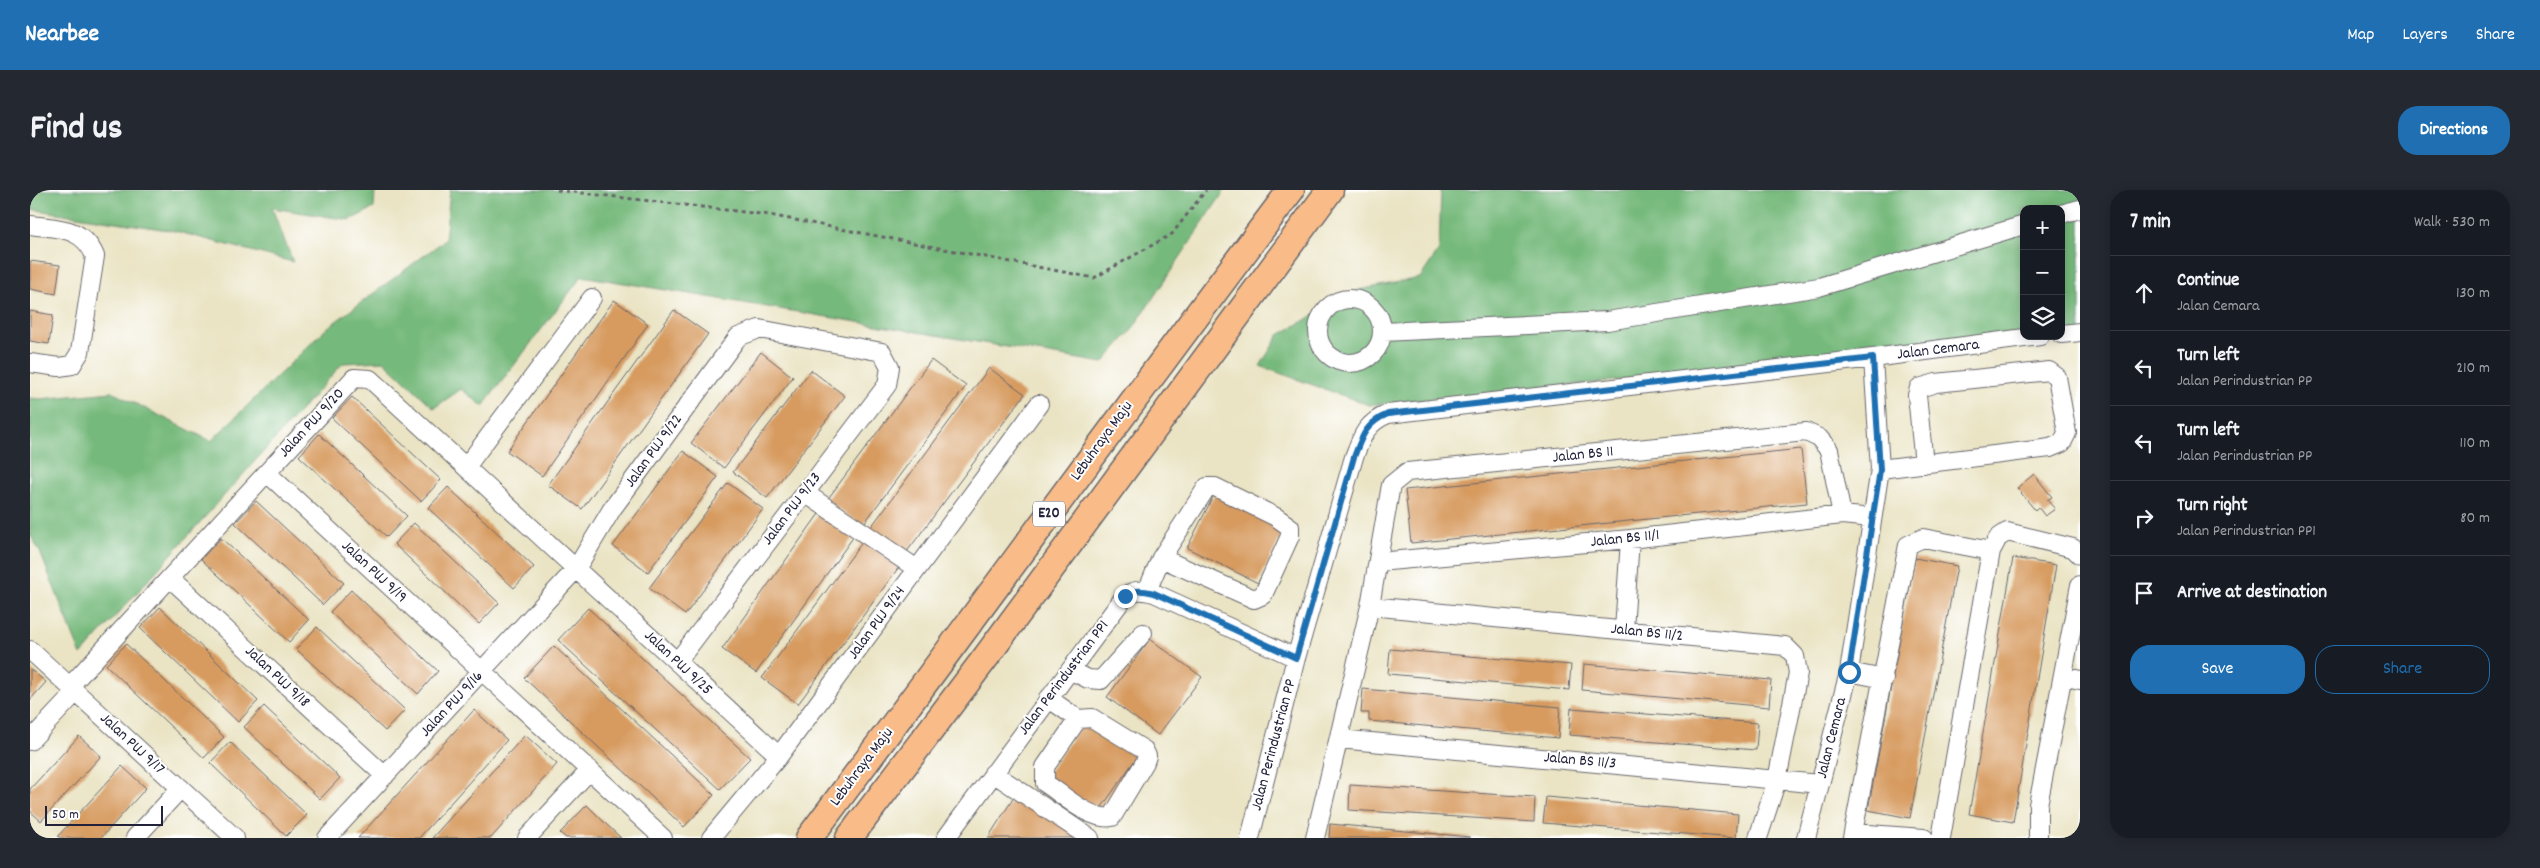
<!DOCTYPE html>
<meta charset="utf-8">
<style>
:root{--surface:#171b24;--page:#242831;--text:#f1f3f6;--muted:#9ea1a6;--line:#363941;--accent:#1f6fb2}
body{margin:0;font-family:Dekko,sans-serif;background:var(--page);color:var(--text)}
.controls{position:absolute;right:15px;top:15px;display:grid;overflow:hidden;border-radius:10px;box-shadow:0 2px 12px #0003}
.controls button{width:45px;height:45px;display:grid;place-items:center;padding:0;border:0;border-bottom:1px solid var(--line);background:var(--surface);color:var(--text);font:25px sans-serif}
.scale{position:absolute;left:15px;bottom:12px;width:118px;box-sizing:border-box;padding-left:5px;border:2px solid #22223b;border-top:0;font-size:14px;line-height:18px;white-space:nowrap;color:#22223b;-webkit-text-stroke:4px #fff;paint-order:stroke}
.stop{position:absolute;width:15px;height:15px;margin:-11px;border:4px solid #1f6fb2;border-radius:50%;background:#fff}
.stop.end{background:#1f6fb2;border-color:#fff;box-shadow:0 1px 5px #0008}
.list{margin:0;padding:0;list-style:none}
h2{display:flex;justify-content:space-between;align-items:center;height:65px;margin:0;padding:0 20px;font-size:21px}
h2 small{font-size:16px;font-weight:400;color:var(--muted)}
.list li{display:grid;grid-template-columns:32px 1fr auto;gap:15px;align-items:center;box-sizing:border-box;height:75px;padding:0 20px;border-top:1px solid var(--line)}
.list b{display:block;font-size:19px;white-space:nowrap}
.list p{margin:0;font-size:16px;white-space:nowrap;color:var(--muted)}
.list em{font-size:16px;font-style:normal;color:var(--muted)}
.actions{display:flex;gap:10px;padding:15px 20px}
.actions a{flex:1;padding:11px 0;border:1px solid var(--accent);border-radius:20px;text-align:center;font-size:18px;color:var(--accent)}
.actions .main{background:var(--accent);color:#fff}
.icon{flex:none;width:28px;height:28px;fill:none;stroke:currentColor;stroke-width:2;stroke-linecap:round;stroke-linejoin:round}
.map{position:relative;flex:none;width:2050px;height:648px;overflow:hidden;border-radius:20px}
header{display:flex;align-items:center;gap:30px;box-sizing:border-box;height:70px;padding:0 25px;background:var(--accent);color:#fff}
header strong{font-size:24px}
nav{display:flex;gap:28px;margin-inline-start:auto;font-size:18px}
.intro{display:flex;align-items:center;justify-content:space-between;box-sizing:border-box;height:120px;padding:0 30px}
h1{margin:0;font-size:35px}
.button{padding:12px 22px;border-radius:20px;background:var(--accent);color:#fff;font-size:18px;font-weight:700}
main{display:flex;gap:30px;padding:0 30px}
aside{flex:1;background:var(--surface);border-radius:20px;box-shadow:0 2px 12px #0003}
.map>svg:first-child{display:block}
.forest{fill:#76b97c;stroke:#4c6e5c;fill-rule:evenodd}
.building{fill:#d79b60}
.lines{fill:none;stroke-linecap:round;stroke-linejoin:round}
.minor-casing{stroke:#68666b;stroke-width:20}
.highway-casing{stroke:#68666b;stroke-width:29}
.path{stroke:#68666b;stroke-width:3;stroke-dasharray:4 4;stroke-linecap:butt}
.minor{stroke:#fff;stroke-width:18}
.highway{stroke:#f9bc89;stroke-width:26}
.route{stroke:#1f6fb2;stroke-width:6}
.labels{text-anchor:middle;dominant-baseline:central;stroke-width:4;stroke-linejoin:round;paint-order:stroke}
.shield{fill:#fff;stroke:#646476;stroke-width:1}
.shield-label{font-size:15px;font-weight:bold;fill:#22223b}
.street-label{font-size:16px;fill:#22223b;stroke:#fff}
</style>
<header>
<strong>Nearbee</strong>
<nav><a>Map</a><a>Layers</a><a>Share</a></nav>
</header>
<div class="intro"><h1>Find us</h1><a class="button">Directions</a></div>
<main>
<div class="map">
<svg width="2050" height="648" viewBox="0 0 2050 648">
<rect width="100%" height="100%" fill="#fff"/>
<filter id="ink" filterUnits="userSpaceOnUse"><feTurbulence type="fractalNoise" baseFrequency=".02" numOctaves="2"/><feDisplacementMap in="SourceGraphic" scale="10" xChannelSelector="R" yChannelSelector="G"/><feConvolveMatrix kernelMatrix="1 2 1 2 8 2 1 2 1" color-interpolation-filters="sRGB"/></filter>
<filter id="wash" filterUnits="userSpaceOnUse"><feTurbulence type="fractalNoise" baseFrequency=".0096" numOctaves="4" result="noise"/><feDisplacementMap in="SourceGraphic" scale="20" xChannelSelector="R" yChannelSelector="G"/><feGaussianBlur stdDeviation="1.12" result="paint"/><feColorMatrix in="noise" values="0 0 0 0 0 0 0 0 0 0 0 0 0 0 0 0 0 1.4 0 .05"/><feComposite in="paint" operator="in"/></filter>
<g filter="url(#wash)">
<rect width="100%" height="100%" fill="#eae4c4"/>
<!-- forest -->
<path class="forest" d="M0 0H345L344 18 320 30 242 18 263 72 145 41 0 19Z
M420 0H1195L1101 141 1073 173 552 86 453 216 431 199 404 218 354 171 313 173 51 465 10 362 0 344V208L10 209 82 202 181 251 297 138 415 50Z
M1411 0H2050V145L1339 215 1230 176 1249 145 1329 100 1390 88 1409 60ZM1994 19H2031V146H1994Z"/>
<g id="blocks">
<!-- building -->
<path class="building" d="M0 71 30 75 26 104 0 99Z
M584 110 618 134 512 286 477 261Z
M644 120 678 144 552 319 518 295Z
M0 121 23 125 19 154 0 151Z
M731 162 763 187 694 278 661 253Z
M901 170 936 196 832 336 797 310Z
M959 178 995 204 873 367 838 341Z
M781 180 815 206 737 308 703 282Z
M322 207 411 290 391 311 302 228Z
M289 244 377 326 357 347 269 266Z
M1771 259 1777 313 1381 353 1375 300Z
M653 261 688 287 618 382 583 356Z
M2004 284 2022 307 2017 310 2025 319 2015 326 2008 317 2005 320 1987 298Z
M698 293 733 319 655 425 619 398Z
M418 297 504 377 484 398 398 318Z
M1185 303 1255 338 1228 393 1157 358Z
M226 311 314 393 293 415 205 333Z
M791 321 824 346 726 483 692 459Z
M384 333 469 413 449 434 364 354Z
M191 348 279 430 259 452 171 369Z
M833 351 869 377 768 514 732 488Z
M1885 368 1927 376 1880 628 1838 620Z
M1983 368 2026 375 1983 632 1939 624Z
M321 400 408 481 388 504 300 422Z
M130 417 228 511 208 532 110 438Z
M558 418 720 568 690 599 528 450Z
M287 437 375 520 355 541 266 459Z
M1120 449 1172 487 1128 545 1077 507Z
M96 454 194 547 174 568 76 475Z
M524 456 684 605 654 637 494 488Z
M1360 459 1541 475 1539 500 1358 484Z
M1554 474 1741 490 1739 517 1552 500Z
M0 479 16 492 0 510Z
M1333 499 1530 517 1528 548 1339 531V523H1331Z
M234 516 310 588 290 609 214 537Z
M1541 518 1728 533 1726 560 1539 545Z
M444 520 477 550 389 648H328Z
M1055 530 1107 567 1067 624 1015 588Z
M495 545 527 574 461 648H402Z
M49 546 71 566 11 631 0 621V599Z
M200 552 277 625 256 646 180 573Z
M92 576 116 598 71 648H30L28 646Z
M1320 595 1505 607 1504 632 1319 620Z
M986 604 1054 648H958Z
M1516 607 1708 624 1706 648 1513 633Z
M557 615 576 634 591 648H536L530 643Z
M1300 634 1440 647V648H1299Z"/>
</g>
</g>
<g filter="url(#ink)">
<use href="#blocks" fill-opacity="0" stroke="#68666b" stroke-width="1"/>
<g class="lines">
<!-- minor casing -->
<g class="minor-casing">
<path id="minor" d="M2031 24 2050 19
M0 35C28 39 52 36 65 66L50 162 42 175 29 177 0 173
M1288 141a32 32 0 1 1 64 0a32 32 0 1 1-64 0Z
M1353 142 1577 131 1789 97 1994 35
M2031 144 2050 142
M436 277 562 108
M1850 279 2020 258 2032 253 2037 243 2027 187 2019 181 1906 193 1889 198 1887 205 1894 274
M237 283 633 648
M775 303 887 379
M1348 372 1600 349 1812 325 1842 328
M140 388 355 586
M1117 401 1131 368 1177 297H1185L1246 327 1260 337V346L1233 405 1224 409 1131 368
M1340 416 1755 456 1765 466 1768 483 1747 590 1728 648
M1594 440 1600 349
M0 460 205 648
M1040 480 1058 489 1071 490 1113 443
M1819 482 1854 489
M2033 486 2050 490
M40 496 324 188 340 189 749 566
M1018 508 1048 529 1062 528 1114 560 1117 566 1115 572 1082 627C1060 631 1034 605 1015 593V577L1048 529
M1309 549 1790 594
M0 551 46 502
M963 583 1060 648
M1824 643 1894 648
M105 648 151 598
M297 648 546 379 582 319 708 147 729 139 852 162 860 177 857 195 647 472
M497 648 560 580
M681 648 749 566 1009 214
M916 648 1095 406C1105 399 1112 400 1124 403L1266 468
M1220 648 1266 468 1324 267C1332 246 1336 233 1358 224L1843 168 2010 146
M1285 648 1340 416 1361 295 1377 282 1776 242 1789 248 1799 260 1812 325
M1776 648 1819 482 1850 279 1843 168
M1822 648 1878 355 1893 348 1961 361 1968 348 1977 342 2043 358 2050 365
M1911 648 1961 361
M2008 648V615L2050 395"/>
</g>
<!-- highway casing -->
<g class="highway-casing">
<path id="highway" d="M779 648C941 433 1098 215 1261 0
M819 648 956 467 1300 0"/>
</g>
<!-- path -->
<path class="path" d="M527 0 739 25 1064 88 1142 44 1176 0"/>
<!-- minor -->
<use href="#minor" class="minor"/>
<!-- highway -->
<use href="#highway" class="highway"/>
</g>
</g>
<g class="lines" filter="url(#ink)">
<!-- route -->
<path class="route" d="M1095 406C1105 399 1112 400 1124 403L1266 468 1324 267C1332 246 1336 233 1358 224L1843 168 1850 280 1819 482"/>
</g>
<g class="labels">
<!-- shield labels -->
<rect class="shield" x="1003" y="311.5" width="32" height="25" rx="4"/>
<g class="shield-label">
<text x="1019" y="324">E20</text>
</g>
<!-- street labels -->
<g class="street-label">
<text transform="translate(1908 160) rotate(-7)">Jalan Cemara</text>
<text transform="translate(282 233) rotate(-47)">Jalan PUJ 9/20</text>
<text transform="translate(1072 251) rotate(-54)">Lebuhraya Maju</text>
<text transform="translate(624 261) rotate(-54)">Jalan PUJ 9/22</text>
<text transform="translate(1553 265) rotate(-6)">Jalan BS 11</text>
<text transform="translate(762 319) rotate(-53)">Jalan PUJ 9/23</text>
<text transform="translate(1595 349) rotate(-6)">Jalan BS 11/1</text>
<text transform="translate(344 382) rotate(43)">Jalan PUJ 9/19</text>
<text transform="translate(847 433) rotate(-54)">Jalan PUJ 9/24</text>
<text transform="translate(1617 443) rotate(6)">Jalan BS 11/2</text>
<text transform="translate(648 473) rotate(43)">Jalan PUJ 9/25</text>
<text transform="translate(247 487) rotate(43)">Jalan PUJ 9/18</text>
<text transform="translate(1034 488) rotate(-53)">Jalan Perindustrian PP1</text>
<text transform="translate(422 514) rotate(-47)">Jalan PUJ 9/16</text>
<text transform="translate(1802 548) rotate(-76)">Jalan Cemara</text>
<text transform="translate(102 554) rotate(43)">Jalan PUJ 9/17</text>
<text transform="translate(1244 555) rotate(-75)">Jalan Perindustrian PP</text>
<text transform="translate(1550 571) rotate(5)">Jalan BS 11/3</text>
<text transform="translate(832 577) rotate(-53)">Lebuhraya Maju</text>
</g>
</g>
</svg>
<div class="controls">
<button>+</button>
<button>−</button>
<button><svg class="icon" aria-label="layers" viewBox="0 0 24 24"><path d="M12 4l9 5-9 5-9-5zM3 14l9 5 9-5"/></svg></button>
</div>
<div class="scale">50 m</div>
<div class="stop" style="left:1819px;top:482px"></div>
<div class="stop end" style="left:1095px;top:406px"></div>
</div>
<aside>
<h2>7 min<small>Walk · 530 m</small></h2>
<ul class="list">
<li><svg class="icon" aria-label="ahead" viewBox="0 0 24 24"><path d="M12 20V5M6 11l6-6 6 6"/></svg><div><b>Continue</b><p>Jalan Cemara</p></div><em>130 m</em></li>
<li><svg class="icon" aria-label="left" viewBox="0 0 24 24"><path d="M17 20v-9H6M10 6l-5 5 5 5"/></svg><div><b>Turn left</b><p>Jalan Perindustrian PP</p></div><em>210 m</em></li>
<li><svg class="icon" aria-label="left" viewBox="0 0 24 24"><path d="M17 20v-9H6M10 6l-5 5 5 5"/></svg><div><b>Turn left</b><p>Jalan Perindustrian PP</p></div><em>110 m</em></li>
<li><svg class="icon" aria-label="right" viewBox="0 0 24 24"><path d="M7 20v-9h11M14 6l5 5-5 5"/></svg><div><b>Turn right</b><p>Jalan Perindustrian PP1</p></div><em>80 m</em></li>
<li><svg class="icon" aria-label="arrive" viewBox="0 0 24 24"><path d="M6 21V4h12l-3 4 3 4H6"/></svg><div><b>Arrive at destination</b></div></li>
</ul>
<div class="actions"><a class="main">Save</a><a>Share</a></div>
</aside>
</main>
